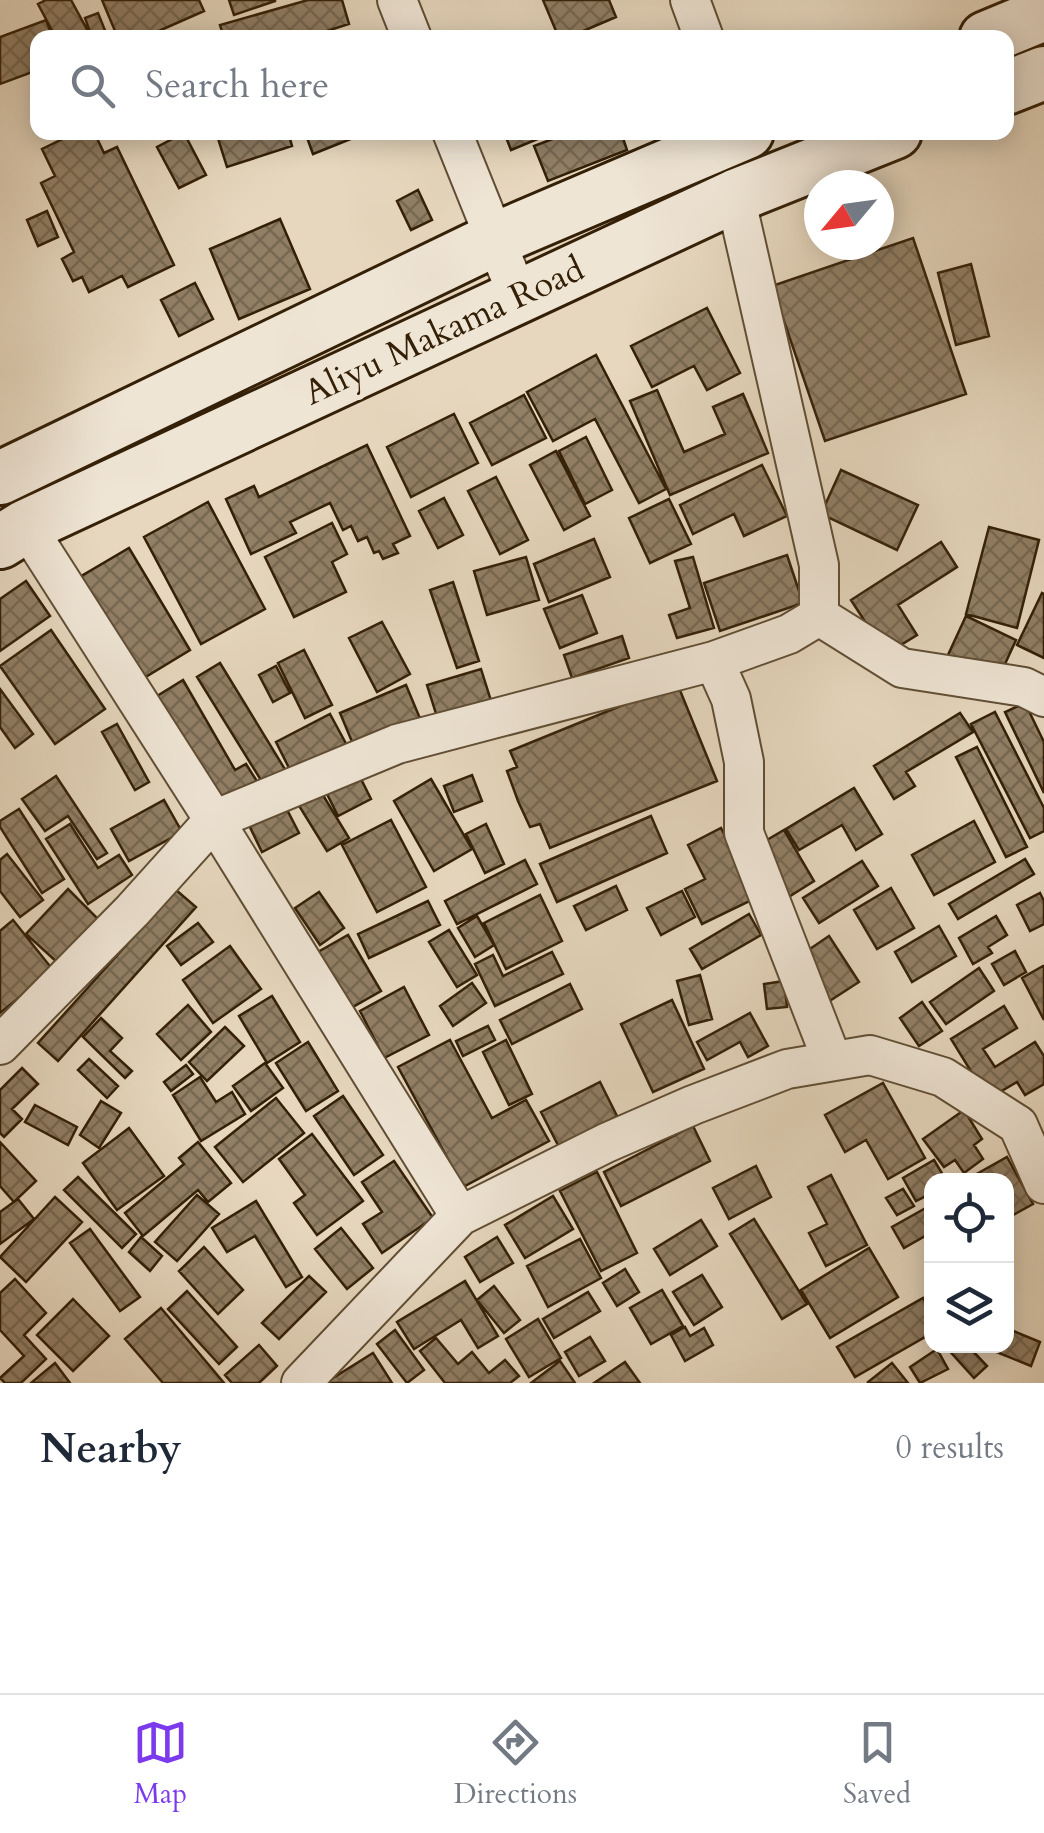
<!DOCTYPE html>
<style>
:root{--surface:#fff;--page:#f6f6f7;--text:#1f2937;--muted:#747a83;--line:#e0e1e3;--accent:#7c3aed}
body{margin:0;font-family:Cardo,serif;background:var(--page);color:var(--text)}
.controls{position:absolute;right:30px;bottom:30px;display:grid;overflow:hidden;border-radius:20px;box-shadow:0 5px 25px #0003}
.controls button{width:90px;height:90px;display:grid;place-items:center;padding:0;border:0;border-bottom:2px solid var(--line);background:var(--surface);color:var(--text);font:50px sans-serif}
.compass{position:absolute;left:804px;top:170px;width:90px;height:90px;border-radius:50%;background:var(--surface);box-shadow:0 5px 25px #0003;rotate:241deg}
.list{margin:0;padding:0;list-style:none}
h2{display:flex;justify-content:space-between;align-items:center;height:130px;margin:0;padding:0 40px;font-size:42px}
h2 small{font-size:32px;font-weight:400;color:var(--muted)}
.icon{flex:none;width:55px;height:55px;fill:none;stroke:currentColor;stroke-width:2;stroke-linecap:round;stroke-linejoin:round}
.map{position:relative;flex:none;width:1044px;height:1383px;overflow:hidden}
.search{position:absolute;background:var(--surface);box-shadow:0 5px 25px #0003;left:30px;right:30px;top:30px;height:110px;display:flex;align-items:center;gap:25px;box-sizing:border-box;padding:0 35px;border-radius:20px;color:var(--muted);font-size:38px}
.sheet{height:310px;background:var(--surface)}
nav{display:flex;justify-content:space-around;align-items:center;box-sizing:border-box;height:140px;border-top:2px solid var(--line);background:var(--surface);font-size:28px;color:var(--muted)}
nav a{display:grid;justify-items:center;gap:5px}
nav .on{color:var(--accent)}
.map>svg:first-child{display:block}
.building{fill:url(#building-cross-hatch);stroke:#342007;stroke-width:2.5}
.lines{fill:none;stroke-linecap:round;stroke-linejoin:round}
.street-casing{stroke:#604e35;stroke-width:42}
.secondary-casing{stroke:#342007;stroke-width:58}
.street{stroke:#efe5d5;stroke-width:38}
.secondary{stroke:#efe5d5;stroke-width:52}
.labels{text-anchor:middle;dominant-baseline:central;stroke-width:10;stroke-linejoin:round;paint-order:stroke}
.street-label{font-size:35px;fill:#342007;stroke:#efe5d5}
</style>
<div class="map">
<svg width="1044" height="1383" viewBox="0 0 1044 1383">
<defs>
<pattern id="building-cross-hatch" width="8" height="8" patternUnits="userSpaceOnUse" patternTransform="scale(2.5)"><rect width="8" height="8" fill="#917f66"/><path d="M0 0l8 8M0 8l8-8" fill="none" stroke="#776852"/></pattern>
</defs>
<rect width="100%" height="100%" fill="#e6d7be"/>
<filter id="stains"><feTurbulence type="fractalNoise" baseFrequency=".002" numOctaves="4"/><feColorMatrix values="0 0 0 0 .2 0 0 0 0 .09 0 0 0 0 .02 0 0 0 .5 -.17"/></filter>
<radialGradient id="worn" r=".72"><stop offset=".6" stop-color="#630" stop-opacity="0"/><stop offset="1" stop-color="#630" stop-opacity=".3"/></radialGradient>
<!-- building -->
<path class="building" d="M46 0H71L90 35 56 38 38 4Z
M102 0H199L204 11 143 38H118Z
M229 0H275V1L234 15Z
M308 0H342L349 24 305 38H224L220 25Z
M543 0H609L616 17 567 38H559Z
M98 13 108 38H92L85 18Z
M46 20 53 38H38V70L0 84V37Z
M77 132H94L104 153 117 147 174 265 128 287 122 276 89 292 82 277 73 281 62 259 74 252 41 183 55 176 42 149Z
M216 132H288L292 146 227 167Z
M305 132H368L313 154Z
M504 132H538L540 138 511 150Z
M571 132H621L627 150 548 181 534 146Z
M184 133 206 175 179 188 157 147Z
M418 190 432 220 411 230 397 201Z
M47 211 58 237 38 246 27 220Z
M280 219 310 289 239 319 210 249Z
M913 238 966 394 825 441 772 286Z
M971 264 989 336 956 345 938 273Z
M195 283 213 319 179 336 161 300Z
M707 308 740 373 707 390 694 366 652 387 631 346Z
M596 355 666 489 639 503 595 419 553 441 527 392Z
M657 390 684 452 725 434 713 407 743 394 768 453 670 495 630 401Z
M524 395 546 438 492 465 470 423Z
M454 414 478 463 411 497 387 447Z
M586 437 612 490 585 504 559 451Z
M367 445 410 536 393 544 398 553 383 559 379 551 374 553 367 537 358 541 351 526 343 530 330 503 290 522 296 533 251 554 226 499 254 486 259 497Z
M556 451 590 516 564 530 530 465Z
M762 465 787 516 744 536 734 514 693 534 680 505Z
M841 470 918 505 897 550 821 514Z
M496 477 528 540 500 554 468 491Z
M444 498 463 535 438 548 419 511Z
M669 499 691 544 650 563 629 518Z
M208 502 265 609 201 644 144 537Z
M332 523 347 554 332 562 346 592 294 617 265 557Z
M989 527 1039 540 1017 628 966 614Z
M594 539 610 577 549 602 534 564Z
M941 542 957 567 898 605 917 635 886 654 851 600Z
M129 548 190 650 139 681 78 578Z
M787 555 803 603 720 631 704 583Z
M526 557 539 600 487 615 474 571Z
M693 557 714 628 677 638 669 615 690 608 675 561Z
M26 581 50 616 0 651V599Z
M453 582 479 661 457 668 430 590Z
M1042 593 1044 594V658L1017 645Z
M582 595 597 633 560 648 544 609Z
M966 616 1016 640 998 679 948 655Z
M382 622 410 674 377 692 349 638Z
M51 630 105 709 55 744 0 666Z
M622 636 629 658 572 678 564 655Z
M304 650 332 705 305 718 278 663Z
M220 663 286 771 264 785 197 677Z
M276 666 290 693 273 702 259 675Z
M481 669 492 704 438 720 427 685Z
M183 680 235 770 246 764 260 786 217 810 154 698Z
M677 683 717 781 550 848 540 824 530 827 518 801 507 771 517 767 510 751Z
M406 685 424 728 358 756 340 713Z
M0 689 33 734 15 748 0 727Z
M1025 703 1044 742V793L1005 712Z
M995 712 1044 808V831L1030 838 971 724Z
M960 713 973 732 906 772 915 786 894 799 874 766Z
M330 714 350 751 295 780 276 742Z
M117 724 149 782 135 790 102 732Z
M977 747 1027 847 1006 857 956 757Z
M354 765 371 799 338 816 321 782Z
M472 775 482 801 454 812 444 786Z
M56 776 107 853 97 859 68 816 45 831 22 799Z
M431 779 472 849 434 871 394 801Z
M315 782 349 838 327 851 293 796Z
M854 788 882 834 856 850 842 825 799 850 786 829Z
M281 798 299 833 262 852 245 817Z
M164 800 182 832 129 861 111 829Z
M19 809 64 879 42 893 0 827V821Z
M651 816 667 853 557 902 540 864Z
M391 820 426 887 377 912 342 845Z
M974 821 995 862 934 895 912 855Z
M70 824 98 868 119 855 132 875 88 904 46 839Z
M486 824 504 864 485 873 466 834Z
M721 828 756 898 702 924 685 889 705 879 688 845Z
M784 830 814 881 787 898 755 847Z
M7 854 43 900 20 917 0 891V860Z
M1025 859 1034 874 958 919 949 904Z
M525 860 537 884 457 924 445 901Z
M862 861 878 886 819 923 803 898Z
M616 886 627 910 586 930 574 906Z
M891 888 914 928 877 949 854 910Z
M68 889 100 921 59 964 26 934Z
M176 890 196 907 58 1061 38 1043Z
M682 891 695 917 661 935 647 908Z
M319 892 344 928 320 945 295 908Z
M1040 893 1044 901V924L1030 931 1017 905Z
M540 895 562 941 506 969 484 923Z
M428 901 440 925 369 958 358 934Z
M749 914 761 935 702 969 690 949Z
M477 916 494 945 475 957 458 928Z
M996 916 1007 935 988 947 992 953 973 964 959 938Z
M13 920 53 970 0 1013V931Z
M198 923 213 942 181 965 167 946Z
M939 926 956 956 912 982 895 952Z
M449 930 477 975 457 987 429 942Z
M348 935 381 991 351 1008 318 952Z
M829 936 859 982 828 1002 798 957Z
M230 946 261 989 213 1023 183 980Z
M1015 951 1026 972 1004 985 992 964Z
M552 952 563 974 495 1006 475 964 493 955 503 976Z
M1043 966 1044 967V1020L1022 978Z
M979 968 994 991 946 1024 930 1002Z
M700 975 712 1019 689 1025 677 981Z
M784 981 787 1007 767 1009 764 984Z
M472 983 486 1003 453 1026 440 1006Z
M570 984 582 1009 512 1044 500 1020Z
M404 987 429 1035 384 1058 360 1011Z
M272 996 300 1042 267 1063 239 1016Z
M672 1000 704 1069 653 1092 621 1024Z
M922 1002 942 1031 919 1046 900 1018Z
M188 1005 211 1032 181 1060 157 1034Z
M1004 1006 1017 1028 983 1049 995 1067 1035 1042 1044 1056V1084L1025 1095 1017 1082 988 1099 951 1039Z
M750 1013 768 1046 748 1057 740 1042 707 1060 697 1042Z
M101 1018 122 1038 110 1051 132 1071 125 1078 83 1037Z
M488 1026 495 1040 463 1056 456 1041Z
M225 1027 244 1046 207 1081 189 1062Z
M450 1040 492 1118 526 1100 549 1141 463 1187 398 1067Z
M506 1040 532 1094 509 1105 483 1052Z
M308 1042 338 1091 306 1111 276 1063Z
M89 1059 118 1086 107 1098 78 1070Z
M265 1063 283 1088 251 1111 233 1086Z
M186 1065 193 1074 171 1091 164 1082Z
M22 1068 38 1084 12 1109 22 1119 4 1137 0 1133V1090Z
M200 1077 216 1102 232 1092 245 1114 201 1141 173 1095Z
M600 1082 617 1116 559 1147 541 1112Z
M883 1083 925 1158 888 1179 866 1140 845 1152 825 1115Z
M343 1096 383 1155 354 1175 314 1116Z
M276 1098 304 1133 243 1182 215 1147Z
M101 1101 121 1113 99 1148 80 1135Z
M35 1105 77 1127 68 1145 25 1122Z
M964 1110 982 1139 974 1145 983 1159 964 1173 955 1160 944 1167 923 1139Z
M693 1126 710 1161 621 1206 604 1172Z
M129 1128 164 1176 117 1210 83 1163Z
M312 1134 363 1201 317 1235 294 1203 305 1195 279 1159Z
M0 1142 36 1181 14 1202 0 1186Z
M198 1142 231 1183 208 1202 198 1190 143 1236 125 1213 184 1164 179 1158Z
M1007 1157 1033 1204 1006 1219V1180H966Z
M934 1160 946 1180H932V1193L916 1201 903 1178Z
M394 1161 433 1218 382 1253 363 1224 382 1212 362 1182Z
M756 1166 771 1197 729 1219 713 1188Z
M597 1172 637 1253 601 1271 560 1191Z
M831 1175 867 1245 826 1266 809 1233 827 1224 808 1187Z
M78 1177 136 1234 122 1248 64 1190Z
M903 1189 914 1206 897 1215 886 1198Z
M197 1195 219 1214 177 1261 155 1242Z
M553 1196 573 1229 525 1258 505 1225Z
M55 1197 82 1222 26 1282 0 1257Z
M18 1199 34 1219 0 1244V1212Z
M256 1201 302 1277 286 1287 255 1236 227 1252 212 1228Z
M931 1205 932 1232 904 1248 892 1227Z
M754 1219 807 1304 782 1319 730 1234Z
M701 1220 717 1246 670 1275 654 1249Z
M341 1228 373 1268 347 1289 315 1249Z
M90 1229 140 1297 120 1311 70 1243Z
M141 1237 162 1256 150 1271 129 1252Z
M497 1237 513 1263 480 1282 465 1257Z
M580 1239 601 1278 548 1307 527 1266Z
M204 1247 243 1290 218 1314 179 1271Z
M869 1248 898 1297 830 1338 801 1290Z
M625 1269 639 1292 617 1306 603 1283Z
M702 1275 722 1307 694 1325 673 1292Z
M309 1276 326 1292 279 1339 262 1323Z
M15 1279 46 1313 24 1335 46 1359 21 1383H5L0 1378 24 1356 0 1330V1293Z
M465 1281 498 1336 478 1348 461 1320 414 1349 397 1322Z
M494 1286 520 1320 504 1333 477 1300Z
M662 1290 683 1326 651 1344 630 1308Z
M187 1291 237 1347 219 1364 168 1309Z
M588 1292 600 1311 554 1338 543 1319Z
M923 1298 932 1313V1333L855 1377 837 1347Z
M73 1299 109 1336 73 1371 37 1335Z
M161 1308 224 1383H163L125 1339Z
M538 1319 561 1358 529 1377 506 1339Z
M685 1327 690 1336 704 1328 713 1345 685 1361 671 1335Z
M1006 1328 1040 1342 1031 1366 989 1349 990 1346H1006Z
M395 1330 424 1370 407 1383 377 1344Z
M590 1337 605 1361 579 1376 565 1352Z
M436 1338 458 1364 472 1352 489 1373 505 1360 519 1376 510 1383H445L420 1351Z
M259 1345 277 1366 259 1383H232L225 1375Z
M945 1346H968L987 1366 974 1378Z
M937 1349 948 1369 920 1383 910 1367Z
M373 1353 392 1383H325Z
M560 1361 575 1383H531Z
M625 1362 640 1383H594Z
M55 1363 70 1383H31Z
M892 1363 908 1383H869L868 1382Z"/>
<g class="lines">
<!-- street casing -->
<g class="street-casing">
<path id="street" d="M397 0 412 38
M690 0 704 38
M452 132 518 296
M735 196 819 565V616
M26 526 214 820 460 1216
M819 616 902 668 1024 687 1044 697
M714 661 731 699 744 762V833L832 1060
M0 1045 132 911 214 820 397 744 714 661 789 634 819 616
M301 1383 460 1216 606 1143 693 1105 787 1069 870 1055 943 1077 1018 1125 1044 1184"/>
</g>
<!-- secondary casing -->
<g class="secondary-casing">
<path id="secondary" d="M986 38 1044 14
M1006 88 1044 73
M0 478 496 239 747 132
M0 542 26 526 735 196 895 132"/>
</g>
<!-- street -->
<use href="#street" class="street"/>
<!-- secondary -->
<use href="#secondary" class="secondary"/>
</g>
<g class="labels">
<!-- street labels -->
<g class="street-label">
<text transform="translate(444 331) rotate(-25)">Aliyu Makama Road</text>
</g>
</g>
<rect width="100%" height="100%" filter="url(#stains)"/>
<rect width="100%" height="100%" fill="url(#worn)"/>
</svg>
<div class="controls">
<button><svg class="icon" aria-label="locate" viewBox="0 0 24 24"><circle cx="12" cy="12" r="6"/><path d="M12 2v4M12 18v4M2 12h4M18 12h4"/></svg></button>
<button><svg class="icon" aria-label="layers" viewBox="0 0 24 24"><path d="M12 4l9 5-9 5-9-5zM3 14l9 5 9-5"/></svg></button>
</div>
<svg class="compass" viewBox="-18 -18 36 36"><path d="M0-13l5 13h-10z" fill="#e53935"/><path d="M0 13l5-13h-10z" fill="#747a83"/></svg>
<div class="search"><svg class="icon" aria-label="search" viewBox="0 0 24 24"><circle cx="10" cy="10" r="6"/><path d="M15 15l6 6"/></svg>Search here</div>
</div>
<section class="sheet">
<h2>Nearby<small>0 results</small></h2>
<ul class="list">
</ul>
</section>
<nav>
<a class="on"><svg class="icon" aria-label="map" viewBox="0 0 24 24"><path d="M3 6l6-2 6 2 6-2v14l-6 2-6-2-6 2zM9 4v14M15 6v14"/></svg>Map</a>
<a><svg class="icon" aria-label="directions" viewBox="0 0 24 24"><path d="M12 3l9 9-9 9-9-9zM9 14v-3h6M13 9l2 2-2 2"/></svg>Directions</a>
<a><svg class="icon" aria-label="saved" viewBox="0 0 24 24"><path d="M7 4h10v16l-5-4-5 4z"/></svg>Saved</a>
</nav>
